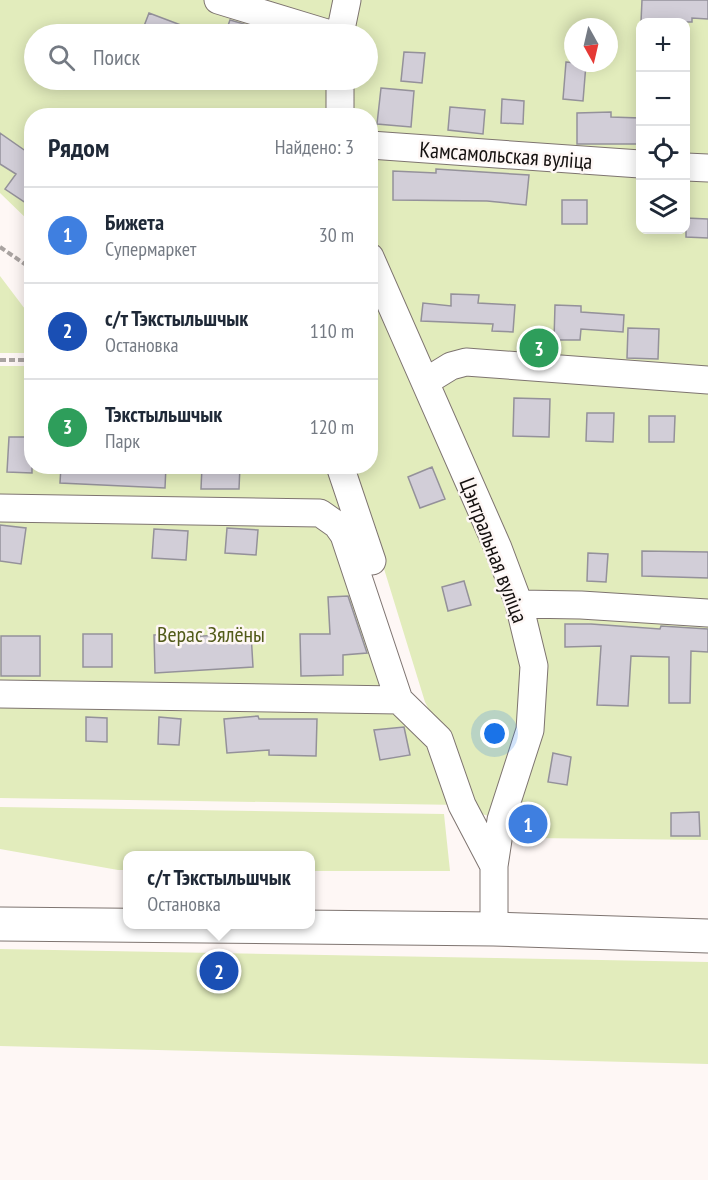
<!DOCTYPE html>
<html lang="ru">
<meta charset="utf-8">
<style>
:root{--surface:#fff;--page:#f6f6f7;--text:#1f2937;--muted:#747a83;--line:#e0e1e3;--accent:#1a73e8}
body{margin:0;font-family:"PT Sans Narrow",sans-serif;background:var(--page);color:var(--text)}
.controls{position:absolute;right:18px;top:18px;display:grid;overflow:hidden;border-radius:12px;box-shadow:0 3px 15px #0003}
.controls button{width:54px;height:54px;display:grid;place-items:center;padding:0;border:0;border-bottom:2px solid var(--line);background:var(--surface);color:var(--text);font:30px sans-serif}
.compass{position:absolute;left:564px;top:18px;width:54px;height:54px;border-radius:50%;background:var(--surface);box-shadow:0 3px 15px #0003;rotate:172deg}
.you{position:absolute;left:495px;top:734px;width:21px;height:21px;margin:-15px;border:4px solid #fff;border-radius:50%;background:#1a73e8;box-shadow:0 0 0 9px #1a73e833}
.badge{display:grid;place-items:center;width:39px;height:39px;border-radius:50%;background:var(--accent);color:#fff;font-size:20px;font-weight:700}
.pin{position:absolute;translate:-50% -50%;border:3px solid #fff;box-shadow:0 2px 6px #0006}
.popup{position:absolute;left:123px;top:851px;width:192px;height:78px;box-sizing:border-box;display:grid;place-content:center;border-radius:12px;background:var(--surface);filter:drop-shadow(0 2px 4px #0005);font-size:20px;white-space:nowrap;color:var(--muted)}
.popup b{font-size:22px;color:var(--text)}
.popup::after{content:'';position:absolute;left:50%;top:100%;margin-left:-12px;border:12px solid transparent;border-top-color:var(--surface)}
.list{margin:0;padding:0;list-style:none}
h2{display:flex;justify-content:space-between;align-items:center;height:78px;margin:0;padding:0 24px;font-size:26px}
h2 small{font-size:20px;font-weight:400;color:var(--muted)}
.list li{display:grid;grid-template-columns:39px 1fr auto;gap:18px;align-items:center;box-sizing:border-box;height:96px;padding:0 24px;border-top:2px solid var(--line)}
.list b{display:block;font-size:22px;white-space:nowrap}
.list p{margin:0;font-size:20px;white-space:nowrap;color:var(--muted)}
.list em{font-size:20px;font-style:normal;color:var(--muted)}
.icon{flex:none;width:33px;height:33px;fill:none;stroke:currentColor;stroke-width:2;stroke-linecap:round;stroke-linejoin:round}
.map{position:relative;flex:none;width:708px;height:1180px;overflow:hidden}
.search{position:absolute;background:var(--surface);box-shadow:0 3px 15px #0003;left:24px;top:24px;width:354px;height:66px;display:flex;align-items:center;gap:15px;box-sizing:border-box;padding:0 21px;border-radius:33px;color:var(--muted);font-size:22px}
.panel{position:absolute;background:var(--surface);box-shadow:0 3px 15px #0003;left:24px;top:108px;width:354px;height:366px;border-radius:24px}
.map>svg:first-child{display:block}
.green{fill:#e2ecbc;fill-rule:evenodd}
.building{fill:#d2ced8;stroke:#94919a;stroke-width:1.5}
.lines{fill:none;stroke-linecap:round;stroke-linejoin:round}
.minor-casing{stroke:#7e7470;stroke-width:29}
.major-casing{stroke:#7e7470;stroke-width:35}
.path{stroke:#a9a3a1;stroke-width:4;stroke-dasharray:6 3;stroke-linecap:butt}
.minor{stroke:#fff;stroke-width:27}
.major{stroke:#fff;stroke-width:33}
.labels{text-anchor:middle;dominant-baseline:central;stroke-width:5;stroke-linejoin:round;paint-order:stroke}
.street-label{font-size:22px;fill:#151110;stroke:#fef7f5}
.park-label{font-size:22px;fill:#525b1a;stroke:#fef7f5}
</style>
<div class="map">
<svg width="708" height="1180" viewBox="0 0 708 1180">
<rect width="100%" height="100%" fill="#fef7f5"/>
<!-- green -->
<path class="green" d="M0 0H708V840L533 838 532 832 513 829 501 820 482 814 425 702 369 520 348 467 370 466V116H32L31 223 0 193ZM640 22H686V230H640ZM573 27H609V63H573ZM34 34H368V80H34Z
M0 276 31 317V353H0Z
M0 366H31L32 466 326 467 361 547 404 704 462 805 0 798Z
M0 807 444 814 450 871H311L310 856H128L127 870H118L0 849Z
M0 949 708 962V1064L0 1046Z"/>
<!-- building -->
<path class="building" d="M642 0H708V19L692 18V22H641Z
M149 13 202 33V34H141Z
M230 20 258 28 256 34H225Z
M404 52 425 53 422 83 401 81Z
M566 62 586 64 583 101 563 99Z
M381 88 414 91 411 127 377 124Z
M502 99 524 101 523 124 501 123Z
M450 107 485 110 483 134 448 130Z
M611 112V117L640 118V144H577V113Z
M0 133 30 154 32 153V207L5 189 16 174 0 164Z
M436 169 529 175 526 205 487 201 393 200V171L436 173Z
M562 200H587V224H562Z
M686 218 708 219V238L686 237Z
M451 294 479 295 478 303 515 305 513 332 492 331 493 324 421 321 423 303 451 306Z
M555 305 581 306V312L624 315 623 332 581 329 580 340H554Z
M628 328 659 329 658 359 627 358Z
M514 398 550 399 549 437 513 436Z
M587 413H614L613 442 586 441Z
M649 416H675L674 442H649Z
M9 437H32V473L7 472Z
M61 466H166L165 488 60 483Z
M202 466H240L239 489H201Z
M432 467 445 499 420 508 408 477Z
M0 525 26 528 21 564 0 561Z
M227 528 258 530 256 555 225 553Z
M154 529 188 531 186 560 152 558Z
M642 551 708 552V578L642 576Z
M588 553 608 554 606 582 587 581Z
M464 581 471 605 448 611 442 587Z
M348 596 367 653 343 655V675L301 676 300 634H330L328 597Z
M565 624H591L660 629 661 626 708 629V652L691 651 690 703H669V657L631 656 628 706 597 705 601 646 565 647Z
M188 633V637L251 633 253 667 155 673 154 635Z
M83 634H112V667H83Z
M1 636H40V676H1Z
M258 716 259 719H317L316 756 269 755V750L227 753 224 719Z
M86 717 107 718V742L86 741Z
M159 717 181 719 179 745 158 744Z
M404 727 410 755 380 760 374 730Z
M553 753 571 757 567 785 548 782Z
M699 812 700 836H671V813Z"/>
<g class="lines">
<!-- minor casing -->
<g class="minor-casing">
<path id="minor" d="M218 0 330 34
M340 34 347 0
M340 80V116
M370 145 640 164
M686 167 708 168
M370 257 498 548 519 604 534 666 530 730 501 820 494 866V929
M425 382 451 366 466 362 708 380
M340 466 372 561
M0 508 320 513 337 525 344 535 399 700 439 739 462 805 494 866
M519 604 581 605 708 613
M0 694 399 700"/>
</g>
<!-- major casing -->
<g class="major-casing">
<path id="major" d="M0 924 494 929 708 936"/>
</g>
<!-- path -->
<path class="path" d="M0 247 32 269
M0 360H32"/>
<!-- minor -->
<use href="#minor" class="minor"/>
<!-- major -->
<use href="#major" class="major"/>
</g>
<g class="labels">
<!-- street labels -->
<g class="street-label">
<text transform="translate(506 155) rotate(4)">Камсамольская вуліца</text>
<text transform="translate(494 550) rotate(69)">Цэнтральная вуліца</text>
</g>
<!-- park labels -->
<g class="park-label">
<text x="211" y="634">Верас Зялёны</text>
</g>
</g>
</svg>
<div class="controls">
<button>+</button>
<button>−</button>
<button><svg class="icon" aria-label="locate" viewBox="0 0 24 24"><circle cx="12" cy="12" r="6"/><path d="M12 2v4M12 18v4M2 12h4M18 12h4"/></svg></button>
<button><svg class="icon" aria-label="layers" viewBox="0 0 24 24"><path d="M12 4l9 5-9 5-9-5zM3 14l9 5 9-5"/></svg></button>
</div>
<svg class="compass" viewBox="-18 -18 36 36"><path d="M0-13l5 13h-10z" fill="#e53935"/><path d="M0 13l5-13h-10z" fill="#747a83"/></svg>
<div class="you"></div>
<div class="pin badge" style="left:528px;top:824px;background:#3f7fe0">1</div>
<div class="pin badge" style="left:219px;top:971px;background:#1a4fb4">2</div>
<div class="popup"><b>с/т Тэкстыльшчык</b>Остановка</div>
<div class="pin badge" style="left:539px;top:348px;background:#2e9e5b">3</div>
<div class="search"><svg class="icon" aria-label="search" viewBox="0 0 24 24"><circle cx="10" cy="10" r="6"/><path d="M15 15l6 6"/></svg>Поиск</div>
<section class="panel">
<h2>Рядом<small>Найдено: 3</small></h2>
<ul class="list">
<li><span class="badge" style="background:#3f7fe0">1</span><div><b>Бижета</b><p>Супермаркет</p></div><em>30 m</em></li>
<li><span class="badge" style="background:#1a4fb4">2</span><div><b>с/т Тэкстыльшчык</b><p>Остановка</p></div><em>110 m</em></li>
<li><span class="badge" style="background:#2e9e5b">3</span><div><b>Тэкстыльшчык</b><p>Парк</p></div><em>120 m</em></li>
</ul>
</section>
</div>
